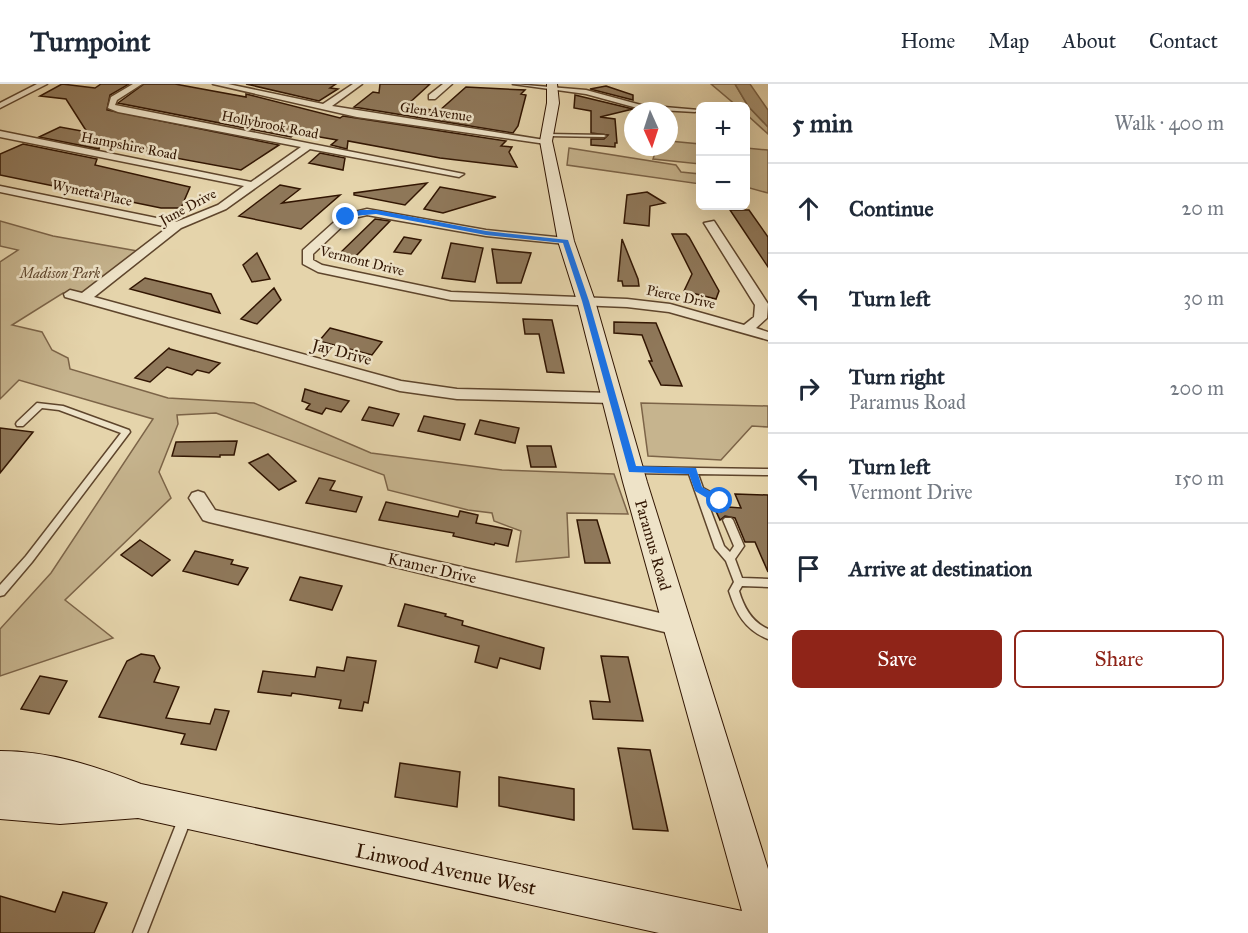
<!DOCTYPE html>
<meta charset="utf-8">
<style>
:root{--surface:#fff;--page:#f2f2f3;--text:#1f2937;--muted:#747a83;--line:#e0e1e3;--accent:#8f2418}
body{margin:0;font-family:"IM FELL Great Primer",serif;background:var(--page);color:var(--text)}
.controls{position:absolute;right:18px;top:18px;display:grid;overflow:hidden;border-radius:9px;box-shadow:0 6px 24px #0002}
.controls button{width:54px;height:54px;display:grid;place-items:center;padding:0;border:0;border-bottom:2px solid var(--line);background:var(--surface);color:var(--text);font:30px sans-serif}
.compass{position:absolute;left:624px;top:18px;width:54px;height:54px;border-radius:50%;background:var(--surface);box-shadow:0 6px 24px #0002;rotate:177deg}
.stop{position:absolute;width:18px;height:18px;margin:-14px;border:4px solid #1a73e8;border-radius:50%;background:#fff}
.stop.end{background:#1a73e8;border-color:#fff;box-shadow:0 2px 6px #0008}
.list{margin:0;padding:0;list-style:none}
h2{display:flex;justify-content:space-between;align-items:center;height:78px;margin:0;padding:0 24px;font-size:26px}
h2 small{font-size:20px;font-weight:400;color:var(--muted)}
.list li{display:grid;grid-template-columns:39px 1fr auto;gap:18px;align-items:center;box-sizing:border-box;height:90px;padding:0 24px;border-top:2px solid var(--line)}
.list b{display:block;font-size:22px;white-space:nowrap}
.list p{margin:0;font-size:20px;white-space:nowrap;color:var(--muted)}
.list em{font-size:20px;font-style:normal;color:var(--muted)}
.actions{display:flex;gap:12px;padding:18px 24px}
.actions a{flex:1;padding:14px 0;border:2px solid var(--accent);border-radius:9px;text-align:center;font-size:21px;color:var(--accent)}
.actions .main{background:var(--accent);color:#fff}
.icon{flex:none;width:33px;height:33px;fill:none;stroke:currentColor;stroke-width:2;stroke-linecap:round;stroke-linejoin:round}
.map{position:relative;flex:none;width:768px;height:849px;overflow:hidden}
header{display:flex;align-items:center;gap:36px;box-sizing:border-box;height:84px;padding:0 30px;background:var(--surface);border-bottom:2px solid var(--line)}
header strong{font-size:28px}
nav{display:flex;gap:33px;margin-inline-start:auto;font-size:21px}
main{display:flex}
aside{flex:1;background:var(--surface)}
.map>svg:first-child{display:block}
.green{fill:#c6b48e;stroke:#7c6448;stroke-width:1.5}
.water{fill:#a89372;stroke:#786145;stroke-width:1.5}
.building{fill:#8f785a;stroke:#311502;stroke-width:1.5}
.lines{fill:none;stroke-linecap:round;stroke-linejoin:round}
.lane-casing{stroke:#5e452c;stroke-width:3}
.street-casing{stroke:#5e452c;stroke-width:3}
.secondary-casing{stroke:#311502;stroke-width:2}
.lane{fill:#eee3c8;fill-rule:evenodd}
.street{fill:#eee3c8;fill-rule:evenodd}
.secondary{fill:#eee3c8;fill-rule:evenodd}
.route{fill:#1a73e8}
.labels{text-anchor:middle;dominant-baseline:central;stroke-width:5;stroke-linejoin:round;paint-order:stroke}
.far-street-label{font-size:14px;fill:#311502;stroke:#eee3c8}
.far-park-label{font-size:14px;font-style:italic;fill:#5e452c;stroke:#eee3c8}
.street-label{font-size:16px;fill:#311502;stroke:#eee3c8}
.near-street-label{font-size:20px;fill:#311502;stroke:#eee3c8}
</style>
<header>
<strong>Turnpoint</strong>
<nav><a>Home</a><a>Map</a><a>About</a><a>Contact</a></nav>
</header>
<main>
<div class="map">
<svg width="768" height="849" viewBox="0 0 768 849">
<rect width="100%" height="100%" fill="#e5d4ab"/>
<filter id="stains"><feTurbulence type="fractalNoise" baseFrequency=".00333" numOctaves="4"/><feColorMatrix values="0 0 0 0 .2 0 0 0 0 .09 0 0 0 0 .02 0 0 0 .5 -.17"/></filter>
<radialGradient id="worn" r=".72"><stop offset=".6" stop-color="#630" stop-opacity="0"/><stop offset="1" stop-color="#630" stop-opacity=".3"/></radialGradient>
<!-- green -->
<path class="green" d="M711 0H735L748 22 768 43V50L746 30V22H737Z
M669 57 700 60V80L653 75 657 63H669Z
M569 64 676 81 681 88 700 90V100L567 81Z
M746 64 768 66V109L746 103Z
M0 137 53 152 143 168 84 214 63 209 12 241 42 248 52 266 68 274 70 285 168 314 254 319 371 369 502 386 614 390 628 430 567 429 569 473 516 478 521 447 494 437 492 429 468 426 388 406 384 391 216 329 177 331 178 340 159 388 171 414 65 516 113 554 0 592V545L51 489 153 335 19 296 0 315V178L18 166 0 162Z
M641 319 768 322V343L752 342 721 376 648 372Z"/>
<!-- water -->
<path class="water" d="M735 0H750L768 26V43L748 22Z"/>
<!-- building -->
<path class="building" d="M62 0 95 4 101 0H129L110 11 107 26 279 61 241 86 100 60 99 65 39 53 60 43 87 48 66 15 40 12Z
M144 0H175L246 13V10L340 34 343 32 506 57 501 62 512 63 509 68 517 83 440 74 348 57 347 65 331 61 337 56 297 49 291 53 118 19Z
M246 0H336L330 4 338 5 319 17Z
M380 0H430L406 22 439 27 466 3 525 6 521 10 526 11 518 42 513 49 354 23 373 8 379 9Z
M606 2 633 11V16L590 5Z
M575 11 633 25 600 33 615 35 617 59H615V63L591 61V55H604L608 51 591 49V27L574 24Z
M23 60 97 75 95 81 190 103 181 124H161L0 91V70Z
M320 69 345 74 343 86 309 79Z
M427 99 405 121 354 111V109Z
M280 101 300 105 282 119 340 111 301 145 239 132Z
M440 103 496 113 443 129 424 125Z
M647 108 665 119 650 122 649 142 624 139 627 111Z
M730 126H749L768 153V183Z
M375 135 390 137 354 174 339 170Z
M672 150H686L689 153 719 207 716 215 684 207 692 190Z
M404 153 421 156 411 170 394 168Z
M622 155 638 195 639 202H623L622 197H618Z
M451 159 483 164 475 198 442 194Z
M492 165 531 169 521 199H497Z
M257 169 270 195 252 198 243 181Z
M145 194 211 210 220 229 130 205Z
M274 204 281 216 257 240 241 235Z
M523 235 552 236 564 289 547 288 539 250H525Z
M614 238 656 239 682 302 661 301 649 277H652L642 251 614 249Z
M330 244 379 257 382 258 372 271 319 257Z
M169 264 170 265 220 279 209 289 197 286 192 291 167 283 150 298 135 294Z
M305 305 318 309 349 317 341 328 326 324 322 330 306 325 310 320 302 317Z
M369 323 399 330 393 342 362 336Z
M424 332 465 340 460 356 418 347Z
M480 336 519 344 515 359 475 350Z
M0 344 33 348 0 389Z
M237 357 234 371H220V373L172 372 176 358Z
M527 362H551L556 383H531Z
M268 370 296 397 279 406 249 379Z
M319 394 335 397 330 406 362 413 356 428 306 419Z
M735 410 768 411V488L755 458H745L735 434 725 432 720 436 714 423 721 428 728 423 741 424Z
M386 418 458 433 460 427 478 431 476 439 512 446 508 462 495 459 494 461 453 452 454 449 379 436Z
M577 436H597L610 479H585Z
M140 456 170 476 152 492 121 471Z
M195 467 233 476 231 480 248 484 238 501 183 487Z
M300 493 342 502 332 526 290 516Z
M405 520 446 530 445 532 463 537 462 541 544 564 540 585 500 574 497 584 475 578 479 562 398 542Z
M141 570 154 572 160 584 154 598 179 603 166 634 210 640 215 625 229 627 216 666 181 660 185 650 99 633 127 577Z
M601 572 628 573 643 637 593 635 590 617 610 618Z
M347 573 376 577 368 619 364 618 362 627 339 624 341 616 292 609 291 612 258 608 263 587 315 593 317 583 344 587Z
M40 592 67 597 49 630 21 625Z
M618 664 650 666 668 747 633 745Z
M400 679 460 688 457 723 395 713Z
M499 693 574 705V736L499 722Z
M63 808 107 819 94 849H0V812L55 828Z"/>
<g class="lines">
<!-- lane casing -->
<g class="lane-casing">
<path id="lane" d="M546 50 604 51 606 52 604 53 548 52Z
M37 319 63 322 129 346 130 348 32 478 4 511 0 512V501L26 472 121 349 59 326 42 324 23 342H17L16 340 17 338Z
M632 383 768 385V391L698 390 703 404 723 415 726 423 722 426 719 425 716 419 706 414 724 462 730 468 734 462 723 436 725 434H731L733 436 744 462 735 475 742 494 768 495V503L742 502 739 507C744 524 752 538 768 545V555C745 546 736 529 729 507L734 498 726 477 715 464 689 390 632 389 628 386Z
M186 727 191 728 192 733 147 849H133L181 728Z"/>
</g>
<!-- street casing -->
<g class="street-casing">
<path id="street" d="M37 0H47L0 24V19Z
M133 0H142L117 16 115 21 464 90 459 93 310 65 226 125 181 144 94 213 401 297 457 305 612 309 620 314 612 319 457 315 400 307 65 213 64 210 70 206 82 209 168 143 0 108V102L176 138 218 121 244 102 0 53V47L251 98 301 63 118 28 108 24 111 13Z
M213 0H228L323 20 353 0H362L332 22 551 57 546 60 357 33Z
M443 0H452L435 15H429V11Z
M513 0 586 6 641 21 699 26 695 28 641 25 586 10Z
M367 125 486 146 566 154 572 157 566 160 486 152 367 131 350 135 313 170V176L322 181 451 208 627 215 670 220 744 241 754 233 755 221 704 139 714 137 768 220 767 234 756 244 768 248V256L669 228 627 223 451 216 318 188 303 180V166L342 131Z
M198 407 204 409 215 426 677 533 684 536 687 542 684 548 677 551 209 438 203 436 189 414 192 409Z"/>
</g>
<!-- secondary casing -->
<g class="secondary-casing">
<path id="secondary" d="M547 0H557L559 19 552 57 574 157 595 217 647 398 768 785V849H659L138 734 60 740 0 735V667C50 667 95 682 141 700L742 827 623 398 577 217 558 157 540 57 547 19Z"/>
</g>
<!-- lane -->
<use href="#lane" class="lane"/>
<!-- street -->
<use href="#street" class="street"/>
<!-- secondary -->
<use href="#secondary" class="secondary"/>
</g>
<!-- route -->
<path class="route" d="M360 126H376L486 147 568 156 589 217 636 382 696 384 702 403 724 415V420H717L695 407 689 390 629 388 582 217 563 159 486 151 376 130 343 133Z"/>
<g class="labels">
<!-- far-street labels -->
<g class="far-street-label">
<text transform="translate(436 28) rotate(8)">Glen Avenue</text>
<text transform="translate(270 41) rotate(11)">Hollybrook Road</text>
<text transform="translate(129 62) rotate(11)">Hampshire Road</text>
<text transform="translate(92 109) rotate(12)">Wynetta Place</text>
<text transform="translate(188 123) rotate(-28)">June Drive</text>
<text transform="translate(362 177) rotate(14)">Vermont Drive</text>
<text transform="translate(681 213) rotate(12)">Pierce Drive</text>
</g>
<!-- far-park labels -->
<g class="far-park-label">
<text x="60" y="189">Madison Park</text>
</g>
<!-- street labels -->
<g class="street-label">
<text transform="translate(342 268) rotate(15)">Jay Drive</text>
<text transform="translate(653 461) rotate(74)">Paramus Road</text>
<text transform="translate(432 484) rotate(13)">Kramer Drive</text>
</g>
<!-- near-street labels -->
<g class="near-street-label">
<text transform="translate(446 785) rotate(12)">Linwood Avenue West</text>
</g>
</g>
<rect width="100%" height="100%" filter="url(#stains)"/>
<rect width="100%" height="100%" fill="url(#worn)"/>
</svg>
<div class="controls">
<button>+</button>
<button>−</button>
</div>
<svg class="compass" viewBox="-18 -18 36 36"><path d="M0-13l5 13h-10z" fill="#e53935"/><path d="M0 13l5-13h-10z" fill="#747a83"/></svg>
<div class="stop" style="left:720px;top:417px"></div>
<div class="stop end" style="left:346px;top:133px"></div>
</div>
<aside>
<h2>5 min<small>Walk · 400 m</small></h2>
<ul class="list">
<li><svg class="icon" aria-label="ahead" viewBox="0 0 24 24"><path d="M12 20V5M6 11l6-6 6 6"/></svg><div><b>Continue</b></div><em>20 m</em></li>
<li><svg class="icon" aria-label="left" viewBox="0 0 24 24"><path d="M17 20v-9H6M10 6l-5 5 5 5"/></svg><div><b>Turn left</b></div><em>30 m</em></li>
<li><svg class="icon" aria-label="right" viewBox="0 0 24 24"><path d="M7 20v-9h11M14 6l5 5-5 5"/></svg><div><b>Turn right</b><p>Paramus Road</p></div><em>200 m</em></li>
<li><svg class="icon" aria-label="left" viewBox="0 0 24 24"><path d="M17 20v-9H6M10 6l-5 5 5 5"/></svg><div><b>Turn left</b><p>Vermont Drive</p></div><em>150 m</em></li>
<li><svg class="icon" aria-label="arrive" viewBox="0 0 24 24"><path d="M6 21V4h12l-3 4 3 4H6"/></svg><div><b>Arrive at destination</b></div></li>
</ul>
<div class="actions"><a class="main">Save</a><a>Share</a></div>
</aside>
</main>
